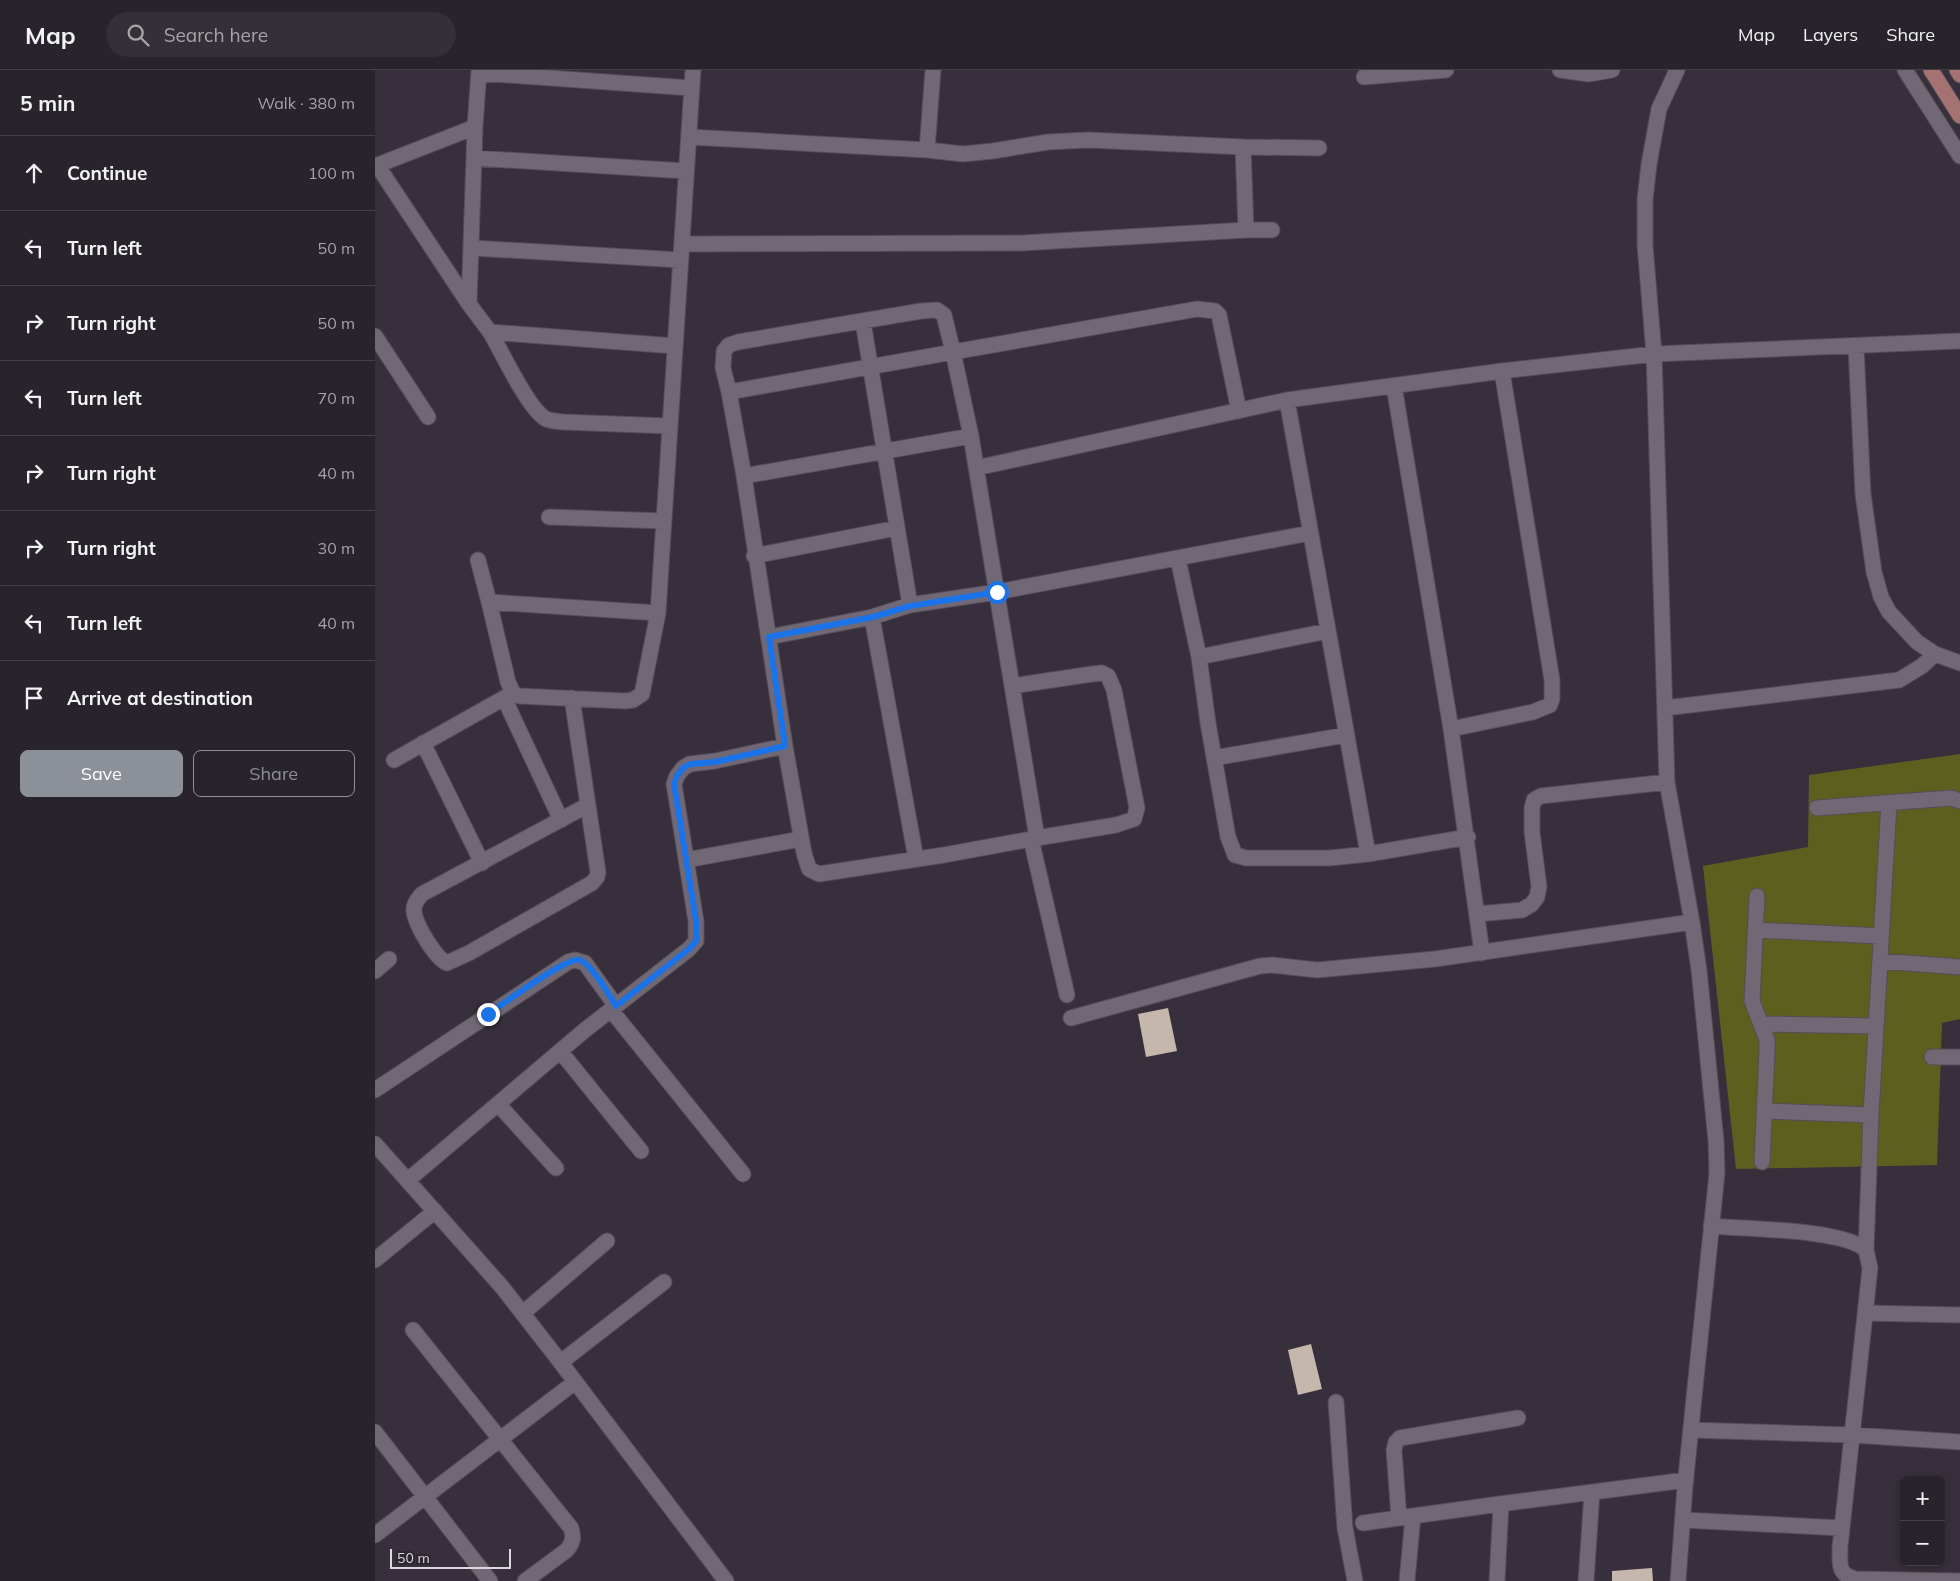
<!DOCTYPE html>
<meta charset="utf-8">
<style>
:root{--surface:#29232c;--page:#352f38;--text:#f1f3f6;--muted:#a5a4a9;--line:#454048;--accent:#8c9099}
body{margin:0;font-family:Mulish,sans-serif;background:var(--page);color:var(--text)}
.controls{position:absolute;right:15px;bottom:15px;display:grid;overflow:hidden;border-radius:8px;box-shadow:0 2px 8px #0003}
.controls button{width:45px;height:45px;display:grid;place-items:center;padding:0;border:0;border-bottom:1px solid var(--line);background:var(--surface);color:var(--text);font:25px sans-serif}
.scale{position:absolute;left:15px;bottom:12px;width:121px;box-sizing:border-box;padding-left:5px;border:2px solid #ddd8df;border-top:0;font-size:14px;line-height:18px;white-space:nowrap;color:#ddd8df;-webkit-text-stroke:4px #2d2531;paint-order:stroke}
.stop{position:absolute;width:15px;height:15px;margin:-11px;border:4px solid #1a73e8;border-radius:50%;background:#fff}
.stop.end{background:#1a73e8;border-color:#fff;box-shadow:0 1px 5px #0008}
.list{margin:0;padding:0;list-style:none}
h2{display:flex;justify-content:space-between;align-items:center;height:65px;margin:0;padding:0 20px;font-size:21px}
h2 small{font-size:16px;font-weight:400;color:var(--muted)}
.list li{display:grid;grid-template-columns:32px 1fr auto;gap:15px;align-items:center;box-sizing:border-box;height:75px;padding:0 20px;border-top:1px solid var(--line)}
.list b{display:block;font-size:19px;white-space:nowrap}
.list em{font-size:16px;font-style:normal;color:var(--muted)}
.actions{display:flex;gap:10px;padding:15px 20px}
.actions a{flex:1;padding:11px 0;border:1px solid var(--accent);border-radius:8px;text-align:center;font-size:18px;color:var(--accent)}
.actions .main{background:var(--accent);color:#fff}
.icon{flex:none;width:28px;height:28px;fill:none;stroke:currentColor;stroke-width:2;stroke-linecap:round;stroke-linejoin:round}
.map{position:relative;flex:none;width:1585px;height:1511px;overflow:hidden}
header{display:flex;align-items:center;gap:30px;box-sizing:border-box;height:70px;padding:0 25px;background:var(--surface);border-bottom:1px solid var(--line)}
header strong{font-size:24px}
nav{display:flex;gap:28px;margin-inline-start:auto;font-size:18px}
.search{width:350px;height:45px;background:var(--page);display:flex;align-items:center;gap:12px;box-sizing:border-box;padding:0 18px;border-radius:28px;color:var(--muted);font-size:19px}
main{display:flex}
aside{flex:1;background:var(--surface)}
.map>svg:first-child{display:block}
.green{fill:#5b601f}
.building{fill:#c5b7ab}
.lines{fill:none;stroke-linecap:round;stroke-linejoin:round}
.minor-casing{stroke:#544d57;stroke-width:17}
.major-casing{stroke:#544d57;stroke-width:17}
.minor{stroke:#716876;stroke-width:15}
.major{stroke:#a57272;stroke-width:15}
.route{stroke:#1a73e8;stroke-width:6}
</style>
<header>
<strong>Map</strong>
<div class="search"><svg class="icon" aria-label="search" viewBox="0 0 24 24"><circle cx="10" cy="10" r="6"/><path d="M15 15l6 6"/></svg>Search here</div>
<nav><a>Map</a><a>Layers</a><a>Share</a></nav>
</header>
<main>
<aside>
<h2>5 min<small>Walk · 380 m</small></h2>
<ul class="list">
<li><svg class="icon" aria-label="ahead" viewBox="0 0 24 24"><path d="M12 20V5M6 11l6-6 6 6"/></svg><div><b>Continue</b></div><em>100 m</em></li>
<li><svg class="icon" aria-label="left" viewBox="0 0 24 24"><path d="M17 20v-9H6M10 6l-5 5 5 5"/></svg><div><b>Turn left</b></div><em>50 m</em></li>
<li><svg class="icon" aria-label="right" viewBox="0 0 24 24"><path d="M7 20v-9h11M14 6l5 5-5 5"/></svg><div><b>Turn right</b></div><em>50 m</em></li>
<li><svg class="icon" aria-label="left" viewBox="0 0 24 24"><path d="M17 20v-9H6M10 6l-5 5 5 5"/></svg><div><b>Turn left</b></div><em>70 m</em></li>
<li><svg class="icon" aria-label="right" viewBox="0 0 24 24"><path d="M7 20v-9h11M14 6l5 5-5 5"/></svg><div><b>Turn right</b></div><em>40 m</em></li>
<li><svg class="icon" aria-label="right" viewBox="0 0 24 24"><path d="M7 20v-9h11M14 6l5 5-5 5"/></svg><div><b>Turn right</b></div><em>30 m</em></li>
<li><svg class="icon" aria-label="left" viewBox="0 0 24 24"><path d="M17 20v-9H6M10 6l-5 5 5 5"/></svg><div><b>Turn left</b></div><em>40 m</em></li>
<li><svg class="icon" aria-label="arrive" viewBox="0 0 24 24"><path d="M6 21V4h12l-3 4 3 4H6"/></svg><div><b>Arrive at destination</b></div></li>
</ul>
<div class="actions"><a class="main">Save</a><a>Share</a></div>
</aside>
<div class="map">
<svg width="1585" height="1511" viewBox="0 0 1585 1511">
<rect width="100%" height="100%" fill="#372f3b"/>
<!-- green -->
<path class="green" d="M1585 684V949L1567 953 1562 1095 1361 1099 1328 796 1433 777 1434 705Z"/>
<!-- building -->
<path class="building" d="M793 938 802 981 771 987 763 944Z
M936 1274 947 1319 923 1325 913 1280Z
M1277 1498 1278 1511H1237V1501Z"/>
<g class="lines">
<!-- minor casing -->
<g class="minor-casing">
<path id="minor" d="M104 0 100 57 94 234 115 262 300 276
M558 0 552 80 588 84 618 81 673 72 713 70 868 77 944 78
M1185 0 1214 4 1237 0
M1302 0 1284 39 1274 94 1270 130V175L1279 284 1292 712 1317 852 1324 900 1341 1071 1342 1103 1310 1416 1303 1511
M1530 0 1585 86
M104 3 316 18
M989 7 1071 0
M314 67 552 80
M99 88 311 101
M2 95 94 234
M0 96 100 57
M871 160H897
M307 174 647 173 871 160 868 77
M97 178 306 190
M488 252 535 535
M115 262C127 282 153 339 171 349 176 351 182 351 187 352L294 356
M0 266 53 347
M1481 277 1488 424 1499 502 1506 527 1514 542 1542 572 1560 584 1585 593
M1019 316 1076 659 1107 883
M354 322 578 282 596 366 662 768 569 785 444 804 434 799 429 783 410 676 369 406 354 322 348 298 349 281 354 275 363 272 546 241 562 240 569 245 578 282 822 239 840 241 844 245 864 341
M912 330 993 784
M601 398 912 330 1127 301 1279 284 1585 271
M369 406 596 366
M174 447 289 451
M379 486 522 458
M803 489 824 587 833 653 853 767 860 785 871 788H955L993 784 1093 767
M103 490 114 532 283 543
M114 532 133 612 138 623 144 626 250 631 258 630 267 624 283 543 318 0
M497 547 541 789
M394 567 497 547 535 535 622 522 935 463
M824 587 953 561
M637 616 717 604 727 603 733 606 739 620 762 738 759 749 741 755 662 768
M129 628 186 750
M197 628 223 802 222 807 217 813 94 883 72 893C60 888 40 854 39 841 38 834 43 829 47 824L213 735
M1290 638 1524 610 1547 596 1560 584
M1076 659 1158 642 1175 635 1177 629V610L1127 301
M48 673 107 793
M839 688 971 665
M19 690 138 623
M1442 738 1576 728 1585 731
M656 769 692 925
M311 790 426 769
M1382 826 1377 931 1392 970V982L1387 1092
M1102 844 1147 840 1157 834 1162 827 1164 817 1157 762V738L1159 730 1166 726 1292 712
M1380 860 1506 866
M1505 891 1585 897
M0 901 14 889
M236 940 368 1104
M696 948 885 896 897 895 942 900 1060 889 1317 852
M1386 954 1501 956
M185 981 266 1081
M1557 987H1585
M0 1020 193 892 200 890 210 893 241 936
M123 1034 181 1098
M1390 1041 1496 1045
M0 1074 127 1217 180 1285 351 1511
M33 1110 210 960 314 879 321 871V851L299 714 302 706 308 698 315 694 340 691 410 676
M1336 1156C1370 1159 1469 1159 1491 1180L1495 1198 1465 1477C1465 1493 1462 1505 1481 1509L1585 1511
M1491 1180 1496 1045 1514 733
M0 1190 60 1141
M148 1243 232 1171
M1490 1243 1585 1245
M38 1260 196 1458C199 1467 198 1472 192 1480L150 1511
M186 1292 289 1212
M961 1332 970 1458 980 1511
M1316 1360 1478 1365 1585 1372
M0 1362 115 1511
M1024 1448 1019 1380 1021 1372 1025 1368 1143 1348
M1308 1450 1467 1458
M988 1453 1132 1433 1311 1410
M0 1465 200 1312
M1032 1511 1038 1446
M1122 1511 1126 1434
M1211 1511 1217 1422"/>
</g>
<!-- major casing -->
<g class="major-casing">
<path id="major" d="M1556 0 1585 46
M1582 0 1585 5"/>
</g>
<!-- minor -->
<use href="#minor" class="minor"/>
<!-- major -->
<use href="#major" class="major"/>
</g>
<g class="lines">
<!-- route -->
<path class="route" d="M113 944C127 935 192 886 205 890 216 894 234 925 241 936L314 879 321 871V851L299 714 302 706 308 698 315 694 340 692 410 676 394 567 498 547 535 536 622 522"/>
</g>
</svg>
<div class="controls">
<button>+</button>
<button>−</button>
</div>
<div class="scale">50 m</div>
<div class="stop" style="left:622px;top:522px"></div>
<div class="stop end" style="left:113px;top:944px"></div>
</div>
</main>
